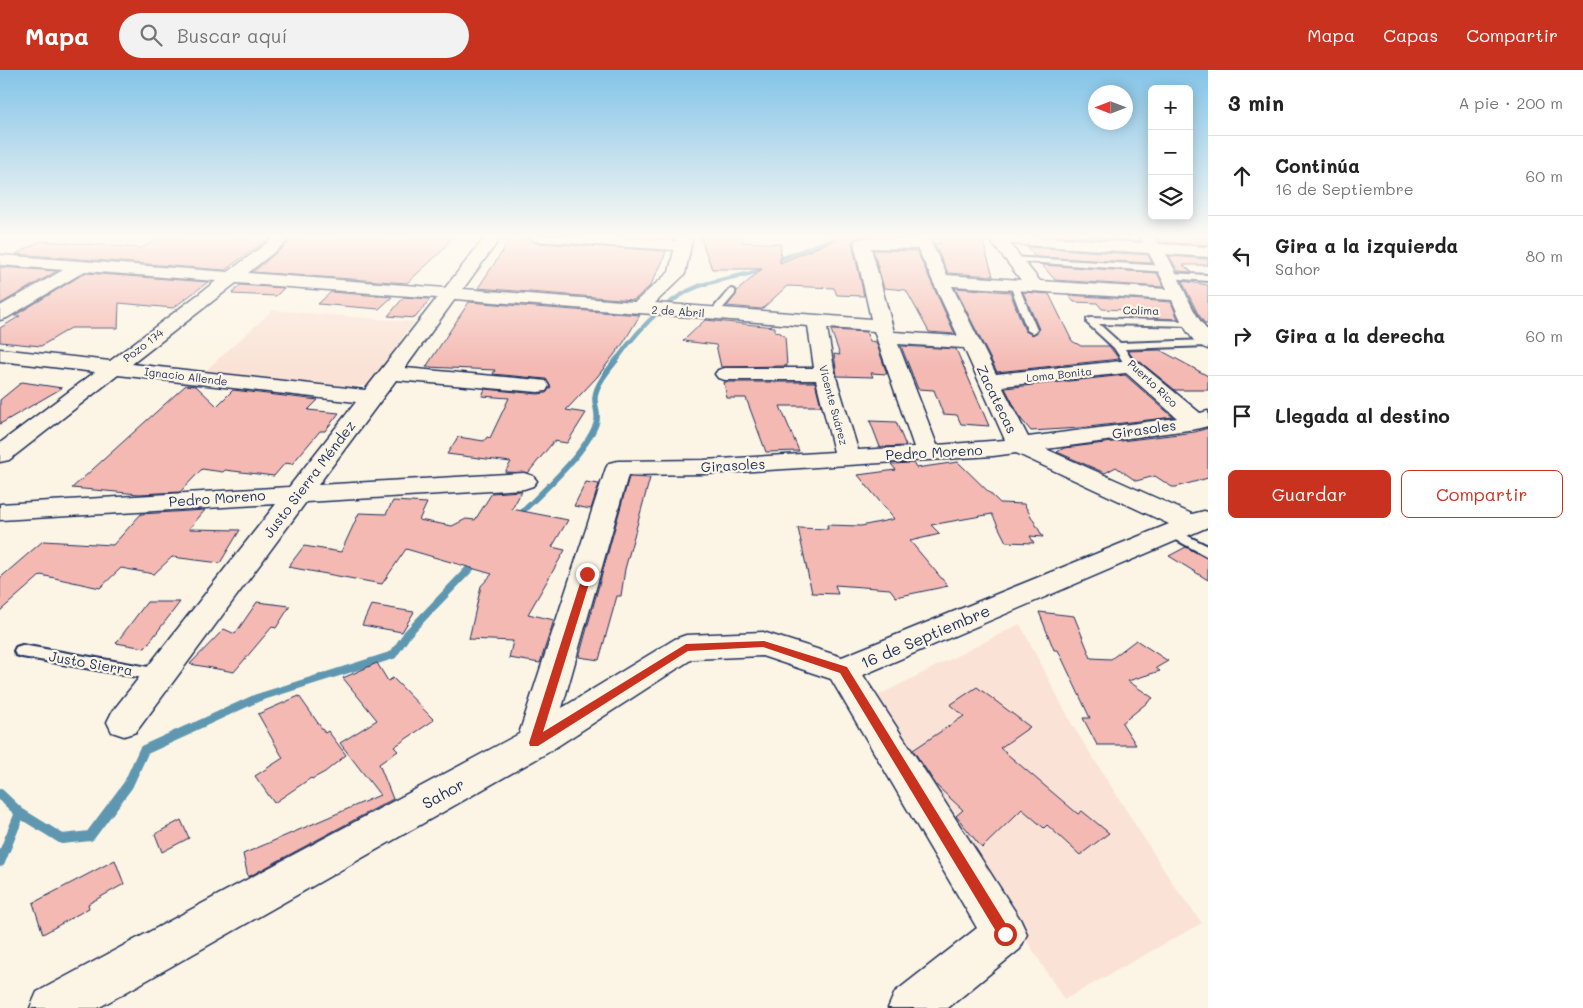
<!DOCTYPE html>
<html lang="es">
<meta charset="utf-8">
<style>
:root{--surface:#fff;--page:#f2f2f2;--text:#222;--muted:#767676;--line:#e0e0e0;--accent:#c8321e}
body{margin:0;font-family:Mali,sans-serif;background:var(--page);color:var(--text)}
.controls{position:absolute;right:15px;top:15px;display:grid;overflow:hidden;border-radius:8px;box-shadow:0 2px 12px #0003}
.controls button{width:45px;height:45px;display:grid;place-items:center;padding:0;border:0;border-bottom:1px solid var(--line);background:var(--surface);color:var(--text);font:25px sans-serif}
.compass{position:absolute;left:1088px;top:15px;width:45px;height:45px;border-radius:50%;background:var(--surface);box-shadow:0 2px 12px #0003;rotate:270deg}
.stop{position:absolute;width:15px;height:15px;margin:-11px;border:4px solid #c8321e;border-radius:50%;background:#fff}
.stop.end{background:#c8321e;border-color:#fff;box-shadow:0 1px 5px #0008}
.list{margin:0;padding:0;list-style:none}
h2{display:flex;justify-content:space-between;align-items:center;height:65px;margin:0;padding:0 20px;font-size:21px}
h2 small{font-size:16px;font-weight:400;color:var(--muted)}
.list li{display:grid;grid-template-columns:32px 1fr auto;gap:15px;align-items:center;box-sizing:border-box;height:80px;padding:0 20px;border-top:1px solid var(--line)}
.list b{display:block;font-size:19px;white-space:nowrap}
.list p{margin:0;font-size:16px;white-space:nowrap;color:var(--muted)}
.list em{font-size:16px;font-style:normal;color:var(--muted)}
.actions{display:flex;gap:10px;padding:15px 20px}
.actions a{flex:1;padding:11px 0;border:1px solid var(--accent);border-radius:8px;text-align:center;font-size:18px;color:var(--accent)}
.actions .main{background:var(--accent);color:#fff}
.icon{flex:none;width:28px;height:28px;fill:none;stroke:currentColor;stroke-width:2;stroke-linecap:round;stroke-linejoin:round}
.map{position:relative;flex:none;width:1208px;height:938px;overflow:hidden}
header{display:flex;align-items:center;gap:30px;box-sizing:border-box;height:70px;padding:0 25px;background:var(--accent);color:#fff}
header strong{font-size:24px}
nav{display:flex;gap:28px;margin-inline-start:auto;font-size:18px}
.search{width:350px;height:45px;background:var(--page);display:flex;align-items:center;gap:12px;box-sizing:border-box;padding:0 18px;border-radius:28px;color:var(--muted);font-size:19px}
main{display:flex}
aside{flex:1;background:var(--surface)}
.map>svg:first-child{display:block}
.built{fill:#fae3d6}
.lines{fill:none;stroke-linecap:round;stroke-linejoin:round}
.stream-far3{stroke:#5f97b1;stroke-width:4.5}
.stream-far2{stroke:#5f97b1;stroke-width:5.5}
.stream-far1{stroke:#5f97b1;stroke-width:8}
.stream{stroke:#5f97b1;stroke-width:10}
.building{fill:#f4b9b3;stroke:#1b2f5e}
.lane-casing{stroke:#1b2f5e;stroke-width:4}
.street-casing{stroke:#1b2f5e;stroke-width:3}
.lane{fill:#fcf5e5;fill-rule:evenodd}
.street{fill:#fcf5e5;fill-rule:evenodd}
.route{fill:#c8321e}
.labels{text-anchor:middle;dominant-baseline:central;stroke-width:4.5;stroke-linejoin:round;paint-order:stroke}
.far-street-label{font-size:11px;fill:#1b2f5e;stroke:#fcf5e5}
.street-label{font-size:14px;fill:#1b2f5e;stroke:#fcf5e5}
.near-street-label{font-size:16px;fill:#1b2f5e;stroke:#fcf5e5}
</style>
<header>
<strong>Mapa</strong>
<div class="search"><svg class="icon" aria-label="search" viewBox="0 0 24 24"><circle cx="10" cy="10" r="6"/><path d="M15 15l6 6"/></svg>Buscar aquí</div>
<nav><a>Mapa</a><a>Capas</a><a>Compartir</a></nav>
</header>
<main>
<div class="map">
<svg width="1208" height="938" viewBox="0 0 1208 938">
<rect width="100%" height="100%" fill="#fcf5e5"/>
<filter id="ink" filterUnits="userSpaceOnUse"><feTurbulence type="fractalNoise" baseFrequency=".02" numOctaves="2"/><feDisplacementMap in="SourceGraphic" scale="10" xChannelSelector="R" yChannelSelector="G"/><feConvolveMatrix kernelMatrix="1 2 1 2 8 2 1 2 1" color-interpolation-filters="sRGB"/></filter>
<g filter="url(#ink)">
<!-- built -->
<path class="built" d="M273 240 414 252 368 315 353 317 205 301Z
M1020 554 1073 656 1175 817 1202 853 1064 930 875 627Z"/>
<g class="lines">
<!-- stream-far3 -->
<path class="stream-far3" d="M617 289C638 260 665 229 699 216 720 209 742 206 763 200L770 193 840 166"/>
<!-- stream-far2 -->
<path class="stream-far2" d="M517 447C540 424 585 384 596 354 600 345 594 336 595 327 596 314 610 298 618 288"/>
<!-- stream-far1 -->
<path class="stream-far1" d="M185 661 257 628 393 585 408 563 476 492"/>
<!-- stream -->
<path class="stream" d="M0 724 20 743 0 792
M20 743 62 769 90 766 128 715 144 680 188 660"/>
</g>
<!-- building -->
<path class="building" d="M161 166H272L225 200 16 184 41 171 142 178Z
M303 166H453L442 181 407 213 253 202 293 169 298 170Z
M700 166H742L743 172 781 174 780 193 844 166H879H861L855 168 852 172 864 226 837 225 834 218 787 216 762 239 727 236 736 225 737 221 762 199H712Z
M938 166 982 169 993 206 948 203 934 173 941 174Z
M1057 166H1138L1140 171Z
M1156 166H1208V175L1160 172Z
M512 167 528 168 536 173 666 181 662 193 650 216 634 230 478 218Z
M1027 177 1148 185 1152 193 1035 187Z
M873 180 917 181 955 264 929 262 906 220 884 218Z
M1169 186 1208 189V195H1183L1192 202 1178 201Z
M1042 195 1157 203 1164 217 1055 210Z
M0 197 57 201 0 234Z
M85 203 208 212 173 238 119 233 118 258H71L41 276 0 272V258L20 246H14Z
M1182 211 1208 215V254H1205L1197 242Z
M240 215 284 218 276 226 232 224Z
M955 218 1010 222 1025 261 1033 265 1039 259 1023 222 1049 224 1072 271 1081 276H1109L1119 289 997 302Z
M331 222 392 227 379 239 318 234Z
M1068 225 1171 232 1178 249 1154 248 1149 241 1102 239 1097 233 1074 232Z
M404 227 430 229 415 248 388 246Z
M469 232 640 245 624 272 597 307 566 340 586 343 567 373 554 371 528 403 505 402 511 392 447 384 458 367 484 371 487 367 490 368 509 328 482 326 485 319 538 324 546 323 551 317 546 309 493 304 495 300 426 297Z
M705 250 775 257V262L781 263V265L785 266 787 296 721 297 716 275 683 271Z
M831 260 866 262 870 271 876 272 887 304 871 303 873 307 837 306 834 284 840 285Z
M901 276 956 279 989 356 961 354 957 345 943 344 934 320 918 319Z
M1160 280 1208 306V320H1175L1139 291 1134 289 1128 281Z
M1125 305 1173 347 1080 358 1031 361 1021 349 1005 318Z
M22 312 62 318 0 354V330Z
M724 312H815L821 336H780L799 381 766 382 746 328H727Z
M186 315 196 316 217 336 233 320 318 330 308 340 339 343 325 361H320L292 394 285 393 274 406 225 400 223 402 202 399 180 422 139 424 72 418Z
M870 351 896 352 906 376 880 377Z
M1208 358V408L1176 417H1172L1155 406 1136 411 1116 397 1105 403 1057 382 1064 378 1195 362Z
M958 392 1000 433 1024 434 1043 467 1030 466 1034 473 1006 472 992 444 931 455 940 464 910 471 948 516 896 527 890 519 835 515 838 524 812 523 798 458 828 459 827 455 861 456 894 449 858 405 896 400 891 394 913 393 916 398Z
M629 407 650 408 625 499 621 526H617L599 590 579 587Z
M586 412 599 414 591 439 574 436Z
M522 421 512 439 568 450 552 477 565 480 528 544 554 550 540 593 509 588 513 571 469 569 481 516 492 504 406 479 382 514 288 497 304 476 341 482 359 443 386 444 393 431 427 433 419 450 452 456 466 449 475 450 492 423Z
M205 440 189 459 240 460 220 493 172 487 154 504 121 498 100 518 41 505 0 541V508L43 471 113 475 141 444Z
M1186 477 1208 489V510L1169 486Z
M147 532H180L145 578 116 573Z
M257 532 290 536 276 558 272 557 234 602 190 594 224 559 235 564Z
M371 535 414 542 402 562 362 555Z
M1039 542 1074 546 1091 588 1111 589 1136 570 1168 591 1156 598 1160 601 1128 611 1153 628 1122 653 1136 675H1097L1083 648H1090L1058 580H1054Z
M377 593 388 611 393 608 434 650 394 677 398 681 379 694 393 729 248 807 243 784 380 725 340 673 377 650 343 608Z
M977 617 1030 657 1000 678 1078 744 1082 741 1109 763 1080 785 1047 755 1044 758 1022 739 982 778 956 746 963 740 937 716 913 680 964 646 950 635Z
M299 626 325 663 328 661 346 685 325 702 312 709 311 708 274 733 255 706 283 688 258 644Z
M181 750 189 768 162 782 155 764Z
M115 790 124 814 88 834 89 838 43 864 33 833Z"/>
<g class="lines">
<!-- lane casing -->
<g class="lane-casing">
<path id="lane" d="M1011 187 1167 196 1171 199 1167 202 1014 191 1010 189Z
M1171 203 1208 205V211L1168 208 1167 206Z
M1014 212 1018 215 1037 260 1035 262 1032 263 1027 260 1010 215Z
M732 219 735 220V224L717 245H711V241L729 220Z
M1090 248 1192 251 1197 254 1195 256 1099 254 1120 273 1208 270V276L1125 279 1136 296 1131 299 1127 298 1114 278 1087 253V249Z
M1174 459 1208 476V487L1169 466 1167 463 1169 460Z
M22 575 160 599 166 601 168 605 166 609 160 611 22 587 16 585 14 581 16 577Z"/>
</g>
<!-- street casing -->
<g class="street-casing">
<path id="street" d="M276 166H294L248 203 445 218 486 166H502L463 219 635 232 669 202 674 180 536 171 531 169 528 166H605L676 171 677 166H693L685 204 655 233 871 249 854 173 856 170 862 168 914 169 912 166H928L947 205 1021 210 987 166H1025L1143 173 1140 166H1154L1159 174 1208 177V187L1166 184C1181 208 1189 239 1208 261V279C1189 274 1179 246 1172 230L952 216 996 304 1131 290 1138 292 1200 343 1208 341V356L1196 359 1046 379 1192 444 1204 441 1208 442V457L863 605 1020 849 1027 864 1020 879 948 938H888L895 922 977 858 831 609 762 586 692 589 547 683 98 938H30L37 922 519 664 606 398 609 393 618 391 704 390 834 382 816 310H725L718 308 715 304 718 300 725 298H814L808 256 455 229 405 298 538 310 546 311 549 316 546 321 538 322 396 310 318 415 524 403 533 406 537 411 533 416 524 419 306 432 136 662 124 666 112 662 107 652 112 642 276 434 0 450V434L289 417 356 332 118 305 9 390 0 392V373L95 302 0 291V279L110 291 216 211 85 201 7 248 0 250V236L63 200 0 195V185L228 202ZM1010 174 1149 183 1167 219 1040 211ZM871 178 918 179 958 266 894 262ZM236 213 437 228 365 320 132 294ZM827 258 874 261 914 377 858 380 835 304ZM898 274 964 278 1005 370 937 375ZM1126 303 1177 348 1028 367 1002 316ZM1016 383 1169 454 842 587 763 562 686 565 675 569 562 638 628 405 704 404 993 386Z"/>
</g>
<!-- lane -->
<use href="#lane" class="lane"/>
<!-- street -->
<use href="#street" class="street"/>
</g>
</g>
<!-- sky -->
<linearGradient id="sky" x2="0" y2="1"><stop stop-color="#83c4e8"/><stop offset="0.56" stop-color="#fefaf3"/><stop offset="1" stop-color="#fefaf3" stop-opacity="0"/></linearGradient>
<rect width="1208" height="297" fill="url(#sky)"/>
<!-- route -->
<path class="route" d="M587 501 592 504 543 662 686 574 764 571 847 597 1009 859 1011 864 1009 868 1005 870 1000 868 840 603 763 577 688 581 538 676H530L529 673 583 504Z"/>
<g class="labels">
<!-- far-street labels -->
<g class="far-street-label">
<text transform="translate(1141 240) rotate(1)">Colima</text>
<text transform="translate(678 241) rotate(4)">2 de Abril</text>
<text transform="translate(143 275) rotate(-37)">Pozo 174</text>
<text transform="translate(1059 304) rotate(-6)">Loma Bonita</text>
<text transform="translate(186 306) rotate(7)">Ignacio Allende</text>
<text transform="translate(1153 313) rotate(43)">Puerto Rico</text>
<text transform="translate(834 335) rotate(75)">Vicente Suárez</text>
</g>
<!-- street labels -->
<g class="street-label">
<text transform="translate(997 329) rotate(64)">Zacatecas</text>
<text transform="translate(1144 359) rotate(-8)">Girasoles</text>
<text transform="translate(934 382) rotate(-3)">Pedro Moreno</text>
<text transform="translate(733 395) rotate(-3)">Girasoles</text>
<text transform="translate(309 409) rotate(-53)">Justo Sierra Méndez</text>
<text transform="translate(217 428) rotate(-4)">Pedro Moreno</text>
<text transform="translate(91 593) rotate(10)">Justo Sierra</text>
</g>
<!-- near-street labels -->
<g class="near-street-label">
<text transform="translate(925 566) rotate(-23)">16 de Septiembre</text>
<text transform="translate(443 723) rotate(-29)">Sahor</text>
</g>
</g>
</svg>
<div class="controls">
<button>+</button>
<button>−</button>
<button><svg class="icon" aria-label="layers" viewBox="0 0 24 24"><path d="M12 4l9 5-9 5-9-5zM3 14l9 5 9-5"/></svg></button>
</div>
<svg class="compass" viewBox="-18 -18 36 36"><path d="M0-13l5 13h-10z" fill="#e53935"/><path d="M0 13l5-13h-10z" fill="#767676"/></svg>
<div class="stop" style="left:1005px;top:864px"></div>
<div class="stop end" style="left:587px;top:504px"></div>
</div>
<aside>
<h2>3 min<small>A pie · 200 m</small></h2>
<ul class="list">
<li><svg class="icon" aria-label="ahead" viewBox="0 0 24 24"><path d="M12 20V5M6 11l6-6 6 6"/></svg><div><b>Continúa</b><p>16 de Septiembre</p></div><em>60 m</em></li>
<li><svg class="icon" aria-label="left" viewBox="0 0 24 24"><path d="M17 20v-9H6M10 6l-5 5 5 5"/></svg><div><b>Gira a la izquierda</b><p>Sahor</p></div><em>80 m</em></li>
<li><svg class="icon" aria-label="right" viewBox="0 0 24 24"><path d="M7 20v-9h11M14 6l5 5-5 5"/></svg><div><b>Gira a la derecha</b></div><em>60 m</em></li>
<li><svg class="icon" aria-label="arrive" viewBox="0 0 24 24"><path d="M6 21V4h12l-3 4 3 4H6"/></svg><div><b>Llegada al destino</b></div></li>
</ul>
<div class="actions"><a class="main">Guardar</a><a>Compartir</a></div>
</aside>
</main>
